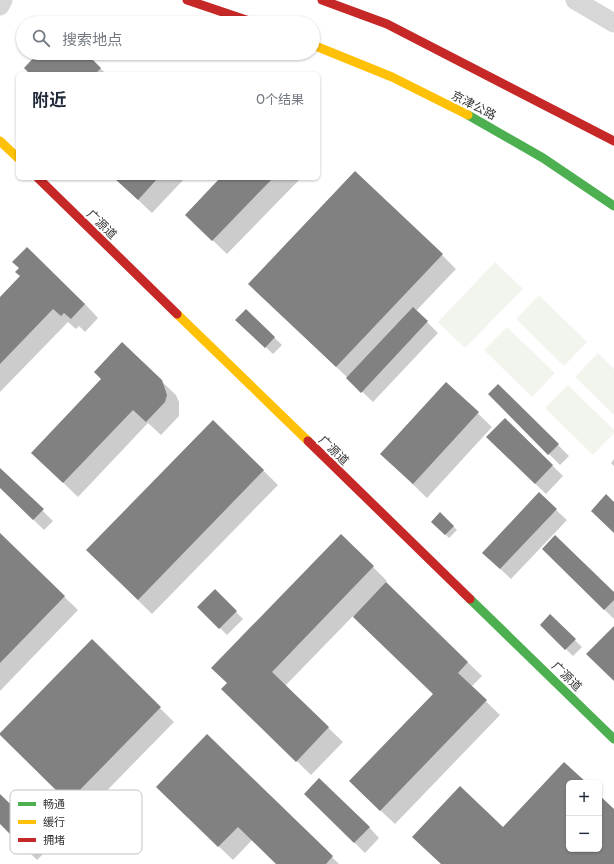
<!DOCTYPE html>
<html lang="zh">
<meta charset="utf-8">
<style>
:root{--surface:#fff;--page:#f6f6f7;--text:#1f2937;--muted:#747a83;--line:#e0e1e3}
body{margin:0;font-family:Cabin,"Noto Sans SC",sans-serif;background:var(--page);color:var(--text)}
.controls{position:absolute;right:12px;bottom:12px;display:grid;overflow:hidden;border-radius:6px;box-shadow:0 1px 3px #0004}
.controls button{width:36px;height:36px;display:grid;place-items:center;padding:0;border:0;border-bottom:1px solid var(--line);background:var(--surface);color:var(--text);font:20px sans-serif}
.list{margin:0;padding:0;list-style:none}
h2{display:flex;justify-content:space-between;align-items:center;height:52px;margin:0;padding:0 16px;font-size:17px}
h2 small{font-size:13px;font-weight:400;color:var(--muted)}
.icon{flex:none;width:22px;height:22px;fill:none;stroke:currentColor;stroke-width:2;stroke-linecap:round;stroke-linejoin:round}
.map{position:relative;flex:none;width:614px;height:864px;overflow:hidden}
.search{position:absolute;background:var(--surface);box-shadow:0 1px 3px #0004;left:16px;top:16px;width:304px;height:44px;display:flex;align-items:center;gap:10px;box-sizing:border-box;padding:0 14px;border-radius:22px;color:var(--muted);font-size:15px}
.panel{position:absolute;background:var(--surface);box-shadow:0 1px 3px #0004;left:16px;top:72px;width:304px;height:108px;border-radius:6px}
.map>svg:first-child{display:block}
.green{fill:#f1f5ed}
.shadow{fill:#0003}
.building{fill:#818181}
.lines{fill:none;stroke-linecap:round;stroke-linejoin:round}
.street{stroke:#d7d7d7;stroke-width:19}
.fast{stroke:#4caf50;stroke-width:9}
.slow{stroke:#ffc107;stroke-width:9}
.jam{stroke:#c62828;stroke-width:9}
.labels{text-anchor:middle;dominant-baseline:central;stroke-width:4;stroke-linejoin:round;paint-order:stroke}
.street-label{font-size:12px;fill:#333;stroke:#fff}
.key{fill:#fff;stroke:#c2c2c2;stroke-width:1}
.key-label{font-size:11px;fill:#333}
</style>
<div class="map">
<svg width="614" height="864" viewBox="0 0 614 864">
<rect width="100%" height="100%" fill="#fff"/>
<!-- green -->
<path class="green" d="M495 262 523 289 465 348 438 322Z
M539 295 587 342 564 366 516 319Z
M507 327 555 373 532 397 484 350Z
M598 353 614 369V415L575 377Z
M568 385 614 430V433L593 455 545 408Z"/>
<!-- shadow -->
<path class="shadow" d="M39 53H85L106 74H32Z
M115 178H185L152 213Z
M221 178H299L300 179 227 254 186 215Z
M442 255 456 269 416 311 438 333 373 402 263 297Z
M20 268 85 304 98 318 85 332 79 326 76 329 68 322 0 392V299L21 276Z
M246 310 282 345 273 354 244 327Z
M161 381 176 395 179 402V416L161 435 148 423 78 497 46 466Z
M446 383 492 427 427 498 381 454Z
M498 385 569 456 560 465 489 394Z
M505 419 563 476 546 494 498 448Z
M213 421 278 485 152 614 87 550Z
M614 459V466L611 463Z
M0 469 53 521 44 530 0 487Z
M556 510 567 520 511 579 494 563Z
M440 513 457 530 449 538 433 522Z
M0 535 78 610 0 691Z
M341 535 387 581 385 583 482 676 471 687 500 715 395 824 364 795 434 694 353 616 285 686 343 742 311 775 237 703Z
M543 549 614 593V619Z
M215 591 243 619 227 635 199 607Z
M550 616 582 647 573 656 541 625Z
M92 641 174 722 83 815 0 734Z
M207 736 339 864H277L252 840 233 860 171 801Z
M305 794 369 827 379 838 365 853Z
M0 795 51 846 37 860 0 823Z"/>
<!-- building -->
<path class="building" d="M38 53H86L101 68 95 74H30L24 68Z
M355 171 443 254 336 367 248 284Z
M114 178H158L138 200Z
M220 178H273L212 241 185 215Z
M27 247 85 304 71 319 64 313 61 316 53 309 0 364V297L20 276 15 272 19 268 12 262Z
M413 307 428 321 361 393 346 378Z
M246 309 275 337 265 348 235 320Z
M122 342 162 380 167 395 165 402 146 422 133 410 63 483 31 453 101 379 94 372Z
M446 382 479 412 413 484 380 454Z
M498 384 559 444 548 455 488 394Z
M505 418 553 465 535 484 486 437Z
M213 420 264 470 138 600 86 550Z
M0 468 44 509 33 520 0 488Z
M539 492 557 509 500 569 482 553Z
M606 494 614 502V533L591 511Z
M440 512 454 526 445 535 431 522Z
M0 533 65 596 0 663Z
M341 534 374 566 272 672 329 727 296 762 221 689 227 683 211 668Z
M555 535 614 592V600L604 610 542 549Z
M386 582 468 662 458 673 487 700 380 811 349 781 433 694 353 617Z
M215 589 237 611 219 629 197 607Z
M550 614 576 639 565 650 540 625Z
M614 626V681L586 654Z
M92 639 161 707 68 802 0 735V733Z
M207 734 333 856 326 864H276L238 827 218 847 156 787Z
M564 762 587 783H569V849H599V795L614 809V864H441L412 837 460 786 503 827Z
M319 778 370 827 354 843 304 794Z
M0 794 41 834 26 850 0 824Z"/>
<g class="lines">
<!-- street -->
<path class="street" d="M575 0 614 23
M0 6 3 0"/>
<!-- fast -->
<path class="fast" d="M468 115 543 158 614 206
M470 599 614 739"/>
<!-- slow -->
<path class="slow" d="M313 45 392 77 468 115
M0 141 18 158
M177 314 308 441"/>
<!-- jam -->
<path class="jam" d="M187 0 255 23
M322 0 387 24 614 141
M38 178 177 314
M308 441 470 599"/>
</g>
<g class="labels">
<!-- street labels -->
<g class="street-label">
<text transform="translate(474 105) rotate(27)">京津公路</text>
<text transform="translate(102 224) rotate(44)">广源道</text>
<text transform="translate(334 450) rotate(44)">广源道</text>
<text transform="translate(567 676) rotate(44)">广源道</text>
</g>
</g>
<!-- legend -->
<rect x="10" y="790" width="132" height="64" rx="6" class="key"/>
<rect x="18" y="802" width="18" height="4" fill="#4caf50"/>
<rect x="18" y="820" width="18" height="4" fill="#ffc107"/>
<rect x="18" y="838" width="18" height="4" fill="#c62828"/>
<g class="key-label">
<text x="43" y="808">畅通</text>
<text x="43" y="826">缓行</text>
<text x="43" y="844">拥堵</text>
</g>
</svg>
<div class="controls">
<button>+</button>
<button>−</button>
</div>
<div class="search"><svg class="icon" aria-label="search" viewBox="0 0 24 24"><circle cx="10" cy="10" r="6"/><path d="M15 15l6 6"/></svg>搜索地点</div>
<section class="panel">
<h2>附近<small>0个结果</small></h2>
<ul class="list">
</ul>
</section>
</div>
